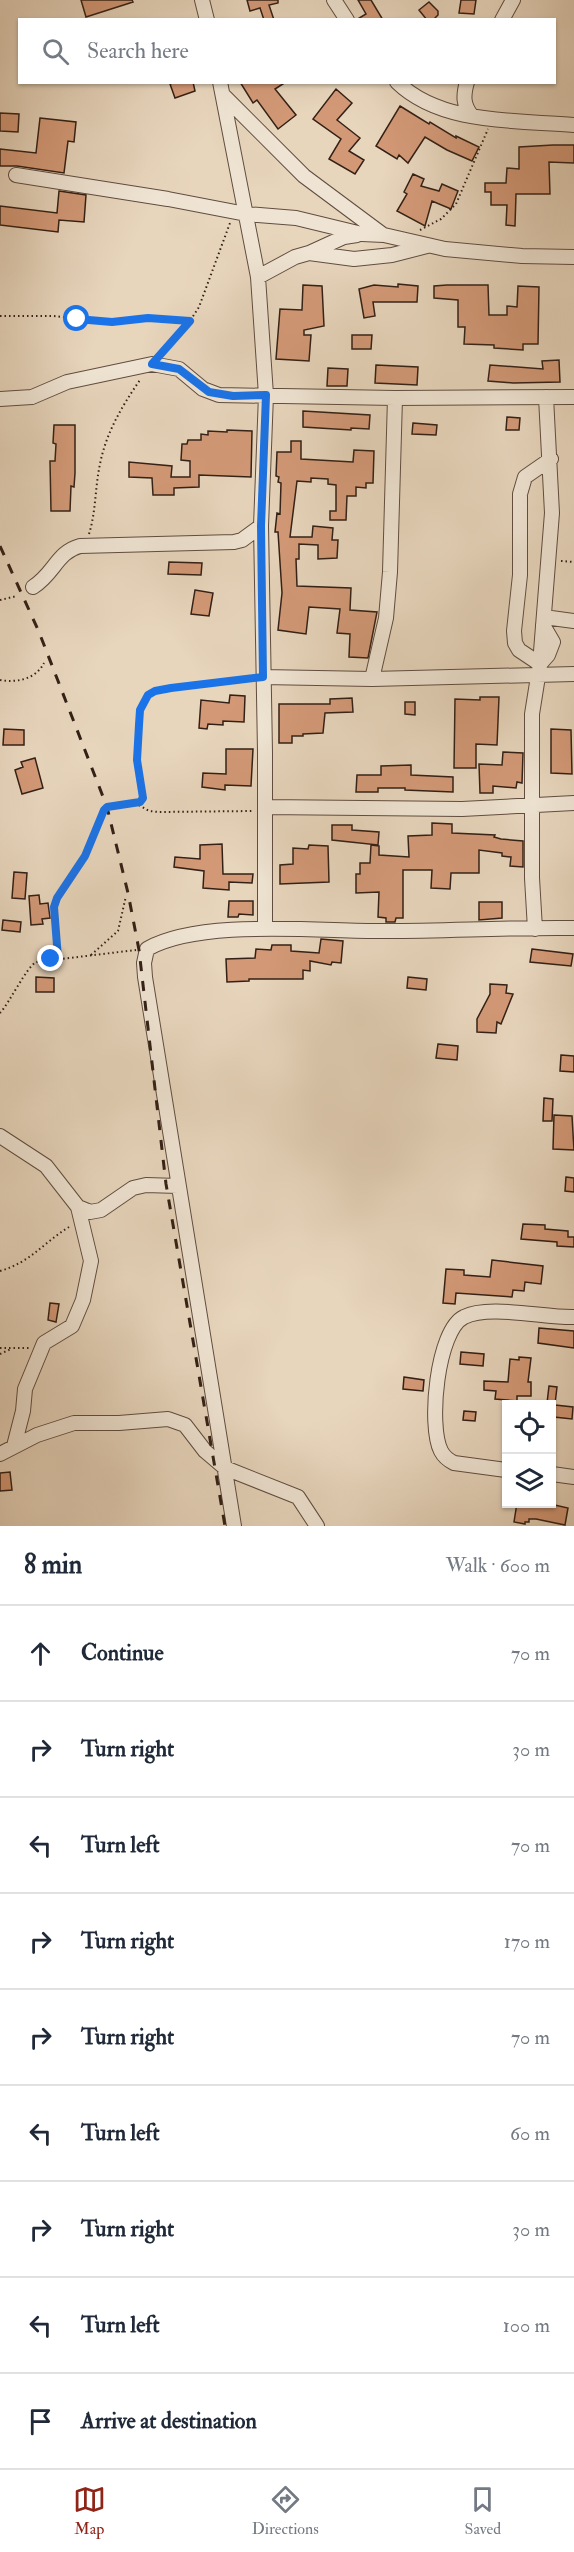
<!DOCTYPE html>
<meta charset="utf-8">
<style>
:root{--surface:#fff;--page:#f6f6f7;--text:#1f2937;--muted:#747a83;--line:#e0e1e3;--accent:#8f2418}
body{margin:0;font-family:"IM FELL Double Pica",serif;background:var(--page);color:var(--text)}
.controls{position:absolute;right:18px;bottom:18px;display:grid;overflow:hidden;border-radius:0px;box-shadow:0 2px 4px #0004}
.controls button{width:54px;height:54px;display:grid;place-items:center;padding:0;border:0;border-bottom:2px solid var(--line);background:var(--surface);color:var(--text);font:30px sans-serif}
.stop{position:absolute;width:18px;height:18px;margin:-14px;border:4px solid #1a73e8;border-radius:50%;background:#fff}
.stop.end{background:#1a73e8;border-color:#fff;box-shadow:0 2px 6px #0008}
.list{margin:0;padding:0;list-style:none}
h2{display:flex;justify-content:space-between;align-items:center;height:78px;margin:0;padding:0 24px;font-size:26px}
h2 small{font-size:20px;font-weight:400;color:var(--muted)}
.list li{display:grid;grid-template-columns:39px 1fr auto;gap:18px;align-items:center;box-sizing:border-box;height:96px;padding:0 24px;border-top:2px solid var(--line)}
.list b{display:block;font-size:22px;white-space:nowrap}
.list em{font-size:20px;font-style:normal;color:var(--muted)}
.icon{flex:none;width:33px;height:33px;fill:none;stroke:currentColor;stroke-width:2;stroke-linecap:round;stroke-linejoin:round}
.map{position:relative;flex:none;width:574px;height:1526px;overflow:hidden}
.search{position:absolute;background:var(--surface);box-shadow:0 2px 4px #0004;left:18px;right:18px;top:18px;height:66px;display:flex;align-items:center;gap:15px;box-sizing:border-box;padding:0 21px;border-radius:0px;color:var(--muted);font-size:22px}
.sheet{height:942px;background:var(--surface)}
nav{display:flex;justify-content:space-around;align-items:center;box-sizing:border-box;height:84px;border-top:2px solid var(--line);background:var(--surface);font-size:16px;color:var(--muted)}
nav a{display:grid;justify-items:center;gap:3px}
nav .on{color:var(--accent)}
.map>svg:first-child{display:block}
.building{fill:#d39977;stroke:#332016;stroke-width:1.5}
.lines{fill:none;stroke-linecap:round;stroke-linejoin:round}
.minor-casing{stroke:#604d40;stroke-width:16}
.path{stroke:#332016;stroke-width:2;stroke-dasharray:1.5 3;stroke-linecap:butt}
.minor{stroke:#efe4d3;stroke-width:14}
.rail{stroke:#332016;stroke-width:3;stroke-dasharray:10 10;stroke-linecap:butt}
.route{stroke:#1a73e8;stroke-width:8}
</style>
<div class="map">
<svg width="574" height="1526" viewBox="0 0 574 1526">
<rect width="100%" height="100%" fill="#e7d5bc"/>
<filter id="stains"><feTurbulence type="fractalNoise" baseFrequency=".00333" numOctaves="4"/><feColorMatrix values="0 0 0 0 .2 0 0 0 0 .09 0 0 0 0 .02 0 0 0 .5 -.17"/></filter>
<radialGradient id="worn" r=".72"><stop offset=".6" stop-color="#630" stop-opacity="0"/><stop offset="1" stop-color="#630" stop-opacity=".3"/></radialGradient>
<!-- building -->
<path class="building" d="M81 0H132L133 2 86 17Z
M247 0H278V3L269 5 274 20H264L260 8 250 11Z
M358 0H371L383 20H356L366 14Z
M461 0H476L474 14 459 13Z
M429 2 438 11V15L433 20H427L419 10Z
M175 82H193L195 91 175 98 170 84Z
M240 82H286L275 89 296 115 278 129 257 100 253 103Z
M336 89 352 103 337 120 360 138 349 151 364 160 355 174 329 159 341 139 313 119Z
M400 106 429 124 430 122 456 138V136L479 147 472 161 447 150 425 137 408 163 399 155 397 159 376 146Z
M0 113 19 114 18 132 0 131Z
M40 118 76 122 74 142 68 141 64 173 17 166H0V149L36 153Z
M553 145H574V163L549 162 550 194H516L515 226 506 225 507 205H491V192H485V183H506L507 168 519 169V147Z
M413 174 424 179 421 186 439 191 442 184 458 191 451 209 432 201 425 226 397 211 407 194 404 192Z
M59 191 86 195 84 222 59 220 58 232 0 225V206L57 213Z
M398 284 418 286 417 302H373L375 316 364 318 359 289 374 285 398 287Z
M303 285 322 286 324 326 304 330V335H311L309 361 276 359 280 309 302 310Z
M447 285H488L489 315H507V306L517 307 518 286 539 287 538 344H523V350L494 348V345L464 344 465 327H458V300L434 298V286Z
M352 335H372L371 349H352Z
M559 360 560 382 513 383 488 381 490 365 543 369 542 361Z
M376 365 418 367 417 385 375 383Z
M328 368 348 369 347 386H327Z
M303 411 370 415 369 429 351 428V430L303 427Z
M507 417 520 418 519 430H506Z
M413 423 437 425 436 435 412 434Z
M54 425H75V473L74 487 71 486 70 511H51L50 461H55L56 444 53 443Z
M227 430 252 431 251 477 199 475V487L174 488V495H153L152 478 129 477V462L172 466 171 477H190V461L181 460 182 444H187L188 440H201V434L208 435V431L227 432Z
M291 441H301V459L353 462 354 450 374 451 373 483H366V488L356 487V496H347L346 520H330V511H336V485L328 484V479L311 478V482L297 481 290 537H312L313 526 333 528 332 540H338L337 558 318 559V545L299 544V559H296L297 586 351 588 350 610 377 612 368 658 349 657 350 634 337 633 340 609 309 607 306 634 278 630 282 593 278 532H275L277 513 280 514 281 483 278 482 279 477 276 476 277 452H291Z
M169 562 202 563 201 575 168 574Z
M195 590 213 593 209 616 191 614Z
M230 695 245 696 244 722 223 721V725L208 724 207 729 199 728 201 700 229 703Z
M480 697H499L497 745 476 744V768H454L455 699 480 700Z
M352 698 353 712 325 713 323 733 303 734V736H292V743H279V704H330V699Z
M405 702H415V715L405 714Z
M4 729 24 730V745H3Z
M551 729 571 730 572 774 551 773Z
M226 749H253L251 786 225 785V790L202 787 203 773 226 774Z
M503 752 523 753 522 783 517 782 516 788 493 786V793H480L479 764 502 765Z
M35 758 43 788 22 794 15 770 23 767 21 762Z
M411 765V775L453 777V792L405 790V788H378V792H356L357 775H381V766Z
M432 823 452 824V833L495 835 494 837 501 839 523 841V867L510 866 511 857 502 856V853L479 850V873H451L450 889 431 888 432 870H403V918H396L395 922H386V918L378 917 379 892 356 893V874H360V863H370L371 845 379 846V855L409 857 408 836 432 835Z
M332 825H352V830L379 832 378 845 332 840Z
M222 844 223 874H253L252 883 229 882V890L203 888 204 871 174 867 175 857 200 859V845Z
M309 845 328 846 329 882 280 884V865L293 864V848L308 849Z
M14 872 27 873 25 899 12 898Z
M39 895 40 904 48 903 50 918 42 919 43 924 31 925 29 896Z
M229 901H253V915L239 914 238 917H228Z
M479 902H502V918L479 920Z
M3 920 21 922 20 932 2 930Z
M321 939 343 941 341 963 332 962 331 965 310 961V971L303 970V979H249V981L227 982 226 959 255 958 256 949 271 950 272 945H291V951L319 953Z
M532 949 573 954 571 966 530 962Z
M36 977 54 978V992H36Z
M408 977 427 979 426 990 407 988Z
M490 984 507 985 506 993 513 994 501 1024 497 1022 496 1033 477 1032V1019L490 994Z
M438 1044 458 1046 457 1060 436 1058Z
M561 1055 574 1056V1072L560 1071Z
M544 1098 553 1099 552 1121H543Z
M554 1115 572 1116 574 1150 553 1149Z
M566 1177 574 1178V1192L565 1191Z
M523 1224 545 1225V1229L568 1231V1237H574V1247L557 1246V1242L521 1239Z
M492 1260 543 1266 541 1284 525 1282 524 1291 513 1290 512 1297 456 1293 455 1304 443 1303 446 1269 464 1270V1275L490 1277Z
M50 1303 59 1304 56 1322 48 1320Z
M539 1328 574 1331V1348L538 1343Z
M461 1352 484 1354 483 1366 460 1364Z
M519 1357 531 1358 528 1382H531V1396H517V1401L495 1399 496 1391 484 1390V1381L508 1382 510 1359 519 1360Z
M404 1377 424 1380 423 1391 403 1389Z
M549 1386 557 1387 555 1404 547 1403Z
M555 1405 573 1407 572 1419 554 1417Z
M464 1411 476 1412 475 1421 463 1420Z
M10 1472 12 1490 0 1491V1473Z
M517 1503H546L568 1508 565 1525 536 1519H529V1522H525V1524L514 1522Z"/>
<g class="lines">
<!-- minor casing -->
<g class="minor-casing">
<path id="minor" d="M202 0 207 20
M334 0 347 20
M502 20 513 0
M220 82 258 277 266 395 261 526 265 752V929
M397 82C441 125 517 120 574 125
M467 82C463 96 463 105 472 116
M223 95 304 176 382 234
M16 175 168 199 246 214 296 218 362 234 384 235 445 249 522 256 574 257
M309 253 344 237 357 235
M258 277 295 257 309 253 354 259 392 255 427 246
M0 399 32 397 67 382 152 364 179 369 203 389 219 395 395 398 574 397
M33 587C54 574 57 552 80 546L234 542 242 540 261 526
M544 617 574 621
M543 625 553 642 548 655 540 664 519 650 515 643 514 631 520 575V494L525 477 551 459
M263 677 372 679 574 674
M372 679 386 618 390 572 395 398
M265 807 462 809 574 803
M535 929 532 878V714L540 664 552 513 546 397
M0 1136 46 1166 78 1207 90 1212 101 1210 133 1188 146 1185 178 1186
M14 1446 23 1411 25 1389 44 1343 72 1326 83 1300 91 1261 78 1207
M0 1454 37 1435 74 1423H119L168 1419 185 1425 205 1451 225 1468 298 1497 317 1526
M506 1470 454 1463C448 1460 444 1457 441 1451 428 1426 437 1330 464 1317 488 1304 545 1318 574 1317
M552 1474 574 1477
M234 1526 145 977 144 963 147 949C201 918 323 932 387 931 449 931 512 927 574 928"/>
</g>
<!-- path -->
<path class="path" d="M420 230 441 219 456 204 488 129
M0 316H53L113 322 148 318 190 321
M161 354 190 321 199 307 230 223
M89 534C96 512 95 487 100 464 106 433 122 406 140 380
M561 561 574 562
M0 600 17 596
M0 680C17 683 36 679 44 663
M135 803 149 811 159 812 253 811
M91 955 118 931 126 896
M58 958 54 907 57 898 85 856 104 810 107 807 139 802 143 798C143 790 140 783 139 775 135 750 131 706 155 691L251 678
M0 1013C10 1002 26 968 36 962L136 950
M0 1271C31 1262 43 1243 69 1227
M0 1348H30
M0 1354 11 1349"/>
<!-- minor -->
<use href="#minor" class="minor"/>
<!-- rail -->
<path class="rail" d="M0 546 39 632 107 807 128 893 139 950 166 1184 225 1526"/>
</g>
<g class="lines">
<!-- route -->
<path class="route" d="M51 959 58 958 54 907 57 898 85 856 104 810 107 807 140 802 143 798 137 760 139 725 140 710 148 695 155 691 171 688 263 677 261 526 266 395 233 396 209 392 179 369 152 364 190 321 148 318 112 322 77 319"/>
</g>
<rect width="100%" height="100%" filter="url(#stains)"/>
<rect width="100%" height="100%" fill="url(#worn)"/>
</svg>
<div class="controls">
<button><svg class="icon" aria-label="locate" viewBox="0 0 24 24"><circle cx="12" cy="12" r="6"/><path d="M12 2v4M12 18v4M2 12h4M18 12h4"/></svg></button>
<button><svg class="icon" aria-label="layers" viewBox="0 0 24 24"><path d="M12 4l9 5-9 5-9-5zM3 14l9 5 9-5"/></svg></button>
</div>
<div class="stop" style="left:77px;top:319px"></div>
<div class="stop end" style="left:51px;top:959px"></div>
<div class="search"><svg class="icon" aria-label="search" viewBox="0 0 24 24"><circle cx="10" cy="10" r="6"/><path d="M15 15l6 6"/></svg>Search here</div>
</div>
<section class="sheet">
<h2>8 min<small>Walk · 600 m</small></h2>
<ul class="list">
<li><svg class="icon" aria-label="ahead" viewBox="0 0 24 24"><path d="M12 20V5M6 11l6-6 6 6"/></svg><div><b>Continue</b></div><em>70 m</em></li>
<li><svg class="icon" aria-label="right" viewBox="0 0 24 24"><path d="M7 20v-9h11M14 6l5 5-5 5"/></svg><div><b>Turn right</b></div><em>30 m</em></li>
<li><svg class="icon" aria-label="left" viewBox="0 0 24 24"><path d="M17 20v-9H6M10 6l-5 5 5 5"/></svg><div><b>Turn left</b></div><em>70 m</em></li>
<li><svg class="icon" aria-label="right" viewBox="0 0 24 24"><path d="M7 20v-9h11M14 6l5 5-5 5"/></svg><div><b>Turn right</b></div><em>170 m</em></li>
<li><svg class="icon" aria-label="right" viewBox="0 0 24 24"><path d="M7 20v-9h11M14 6l5 5-5 5"/></svg><div><b>Turn right</b></div><em>70 m</em></li>
<li><svg class="icon" aria-label="left" viewBox="0 0 24 24"><path d="M17 20v-9H6M10 6l-5 5 5 5"/></svg><div><b>Turn left</b></div><em>60 m</em></li>
<li><svg class="icon" aria-label="right" viewBox="0 0 24 24"><path d="M7 20v-9h11M14 6l5 5-5 5"/></svg><div><b>Turn right</b></div><em>30 m</em></li>
<li><svg class="icon" aria-label="left" viewBox="0 0 24 24"><path d="M17 20v-9H6M10 6l-5 5 5 5"/></svg><div><b>Turn left</b></div><em>100 m</em></li>
<li><svg class="icon" aria-label="arrive" viewBox="0 0 24 24"><path d="M6 21V4h12l-3 4 3 4H6"/></svg><div><b>Arrive at destination</b></div></li>
</ul>
</section>
<nav>
<a class="on"><svg class="icon" aria-label="map" viewBox="0 0 24 24"><path d="M3 6l6-2 6 2 6-2v14l-6 2-6-2-6 2zM9 4v14M15 6v14"/></svg>Map</a>
<a><svg class="icon" aria-label="directions" viewBox="0 0 24 24"><path d="M12 3l9 9-9 9-9-9zM9 14v-3h6M13 9l2 2-2 2"/></svg>Directions</a>
<a><svg class="icon" aria-label="saved" viewBox="0 0 24 24"><path d="M7 4h10v16l-5-4-5 4z"/></svg>Saved</a>
</nav>
